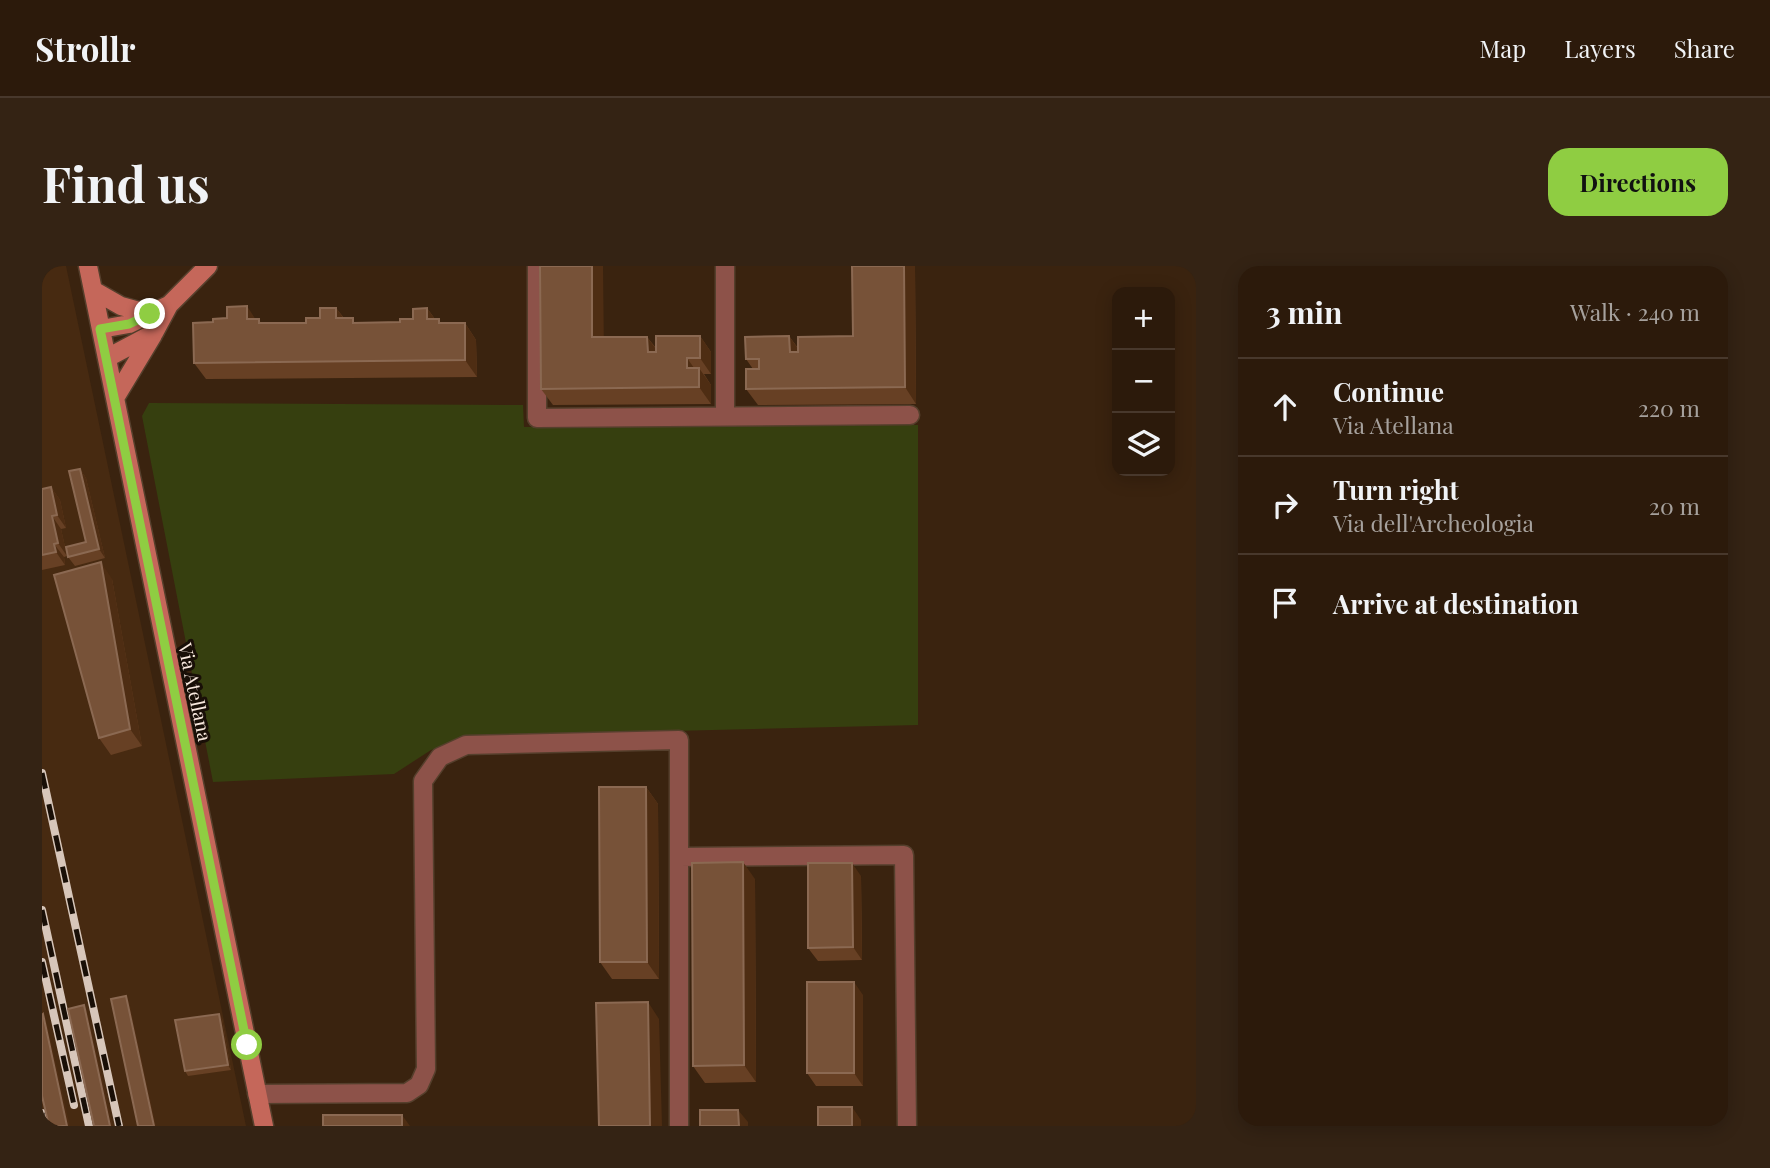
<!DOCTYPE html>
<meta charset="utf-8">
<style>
:root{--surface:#2c1a0b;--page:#342314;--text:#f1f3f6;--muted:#a6a19d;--line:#48382c;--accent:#8fcd42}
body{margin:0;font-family:"Playfair Display",serif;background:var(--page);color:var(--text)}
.controls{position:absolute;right:21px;top:21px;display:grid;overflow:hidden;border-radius:14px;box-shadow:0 4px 18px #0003}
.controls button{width:63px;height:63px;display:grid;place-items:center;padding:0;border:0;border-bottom:2px solid var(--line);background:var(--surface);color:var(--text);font:35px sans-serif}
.stop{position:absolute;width:21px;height:21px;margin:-16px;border:5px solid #8fcd42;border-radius:50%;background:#fff}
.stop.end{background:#8fcd42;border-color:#fff;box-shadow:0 2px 7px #0008}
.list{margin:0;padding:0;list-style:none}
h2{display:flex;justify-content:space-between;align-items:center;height:91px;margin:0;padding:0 28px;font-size:30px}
h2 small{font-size:23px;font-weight:400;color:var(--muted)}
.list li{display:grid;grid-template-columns:46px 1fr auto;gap:21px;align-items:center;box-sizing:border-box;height:98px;padding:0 28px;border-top:2px solid var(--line)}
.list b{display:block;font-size:26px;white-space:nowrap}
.list p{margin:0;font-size:23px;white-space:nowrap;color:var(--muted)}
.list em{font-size:23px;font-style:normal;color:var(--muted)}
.icon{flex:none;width:38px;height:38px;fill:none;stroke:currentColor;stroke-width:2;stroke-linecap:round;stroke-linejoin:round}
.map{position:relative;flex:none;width:1154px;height:860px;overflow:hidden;border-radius:21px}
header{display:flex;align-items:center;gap:42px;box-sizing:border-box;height:98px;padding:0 35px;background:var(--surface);border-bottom:2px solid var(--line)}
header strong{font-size:33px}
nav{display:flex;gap:38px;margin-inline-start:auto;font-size:24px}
.intro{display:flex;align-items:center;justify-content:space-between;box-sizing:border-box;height:168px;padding:0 42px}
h1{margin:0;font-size:49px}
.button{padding:18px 32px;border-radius:21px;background:var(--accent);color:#111;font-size:24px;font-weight:700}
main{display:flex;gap:42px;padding:0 42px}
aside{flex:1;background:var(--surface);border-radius:21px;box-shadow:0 4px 18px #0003}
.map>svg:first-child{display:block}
.built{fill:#472a11}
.green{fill:#363f0f}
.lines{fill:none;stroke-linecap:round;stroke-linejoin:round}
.street-casing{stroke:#553f2c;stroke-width:21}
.secondary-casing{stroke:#553f2c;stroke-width:21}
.street{stroke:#8d5249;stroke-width:18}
.secondary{stroke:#c5675a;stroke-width:18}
.rail-casing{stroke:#d7c6ba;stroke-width:8}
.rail{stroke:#190f07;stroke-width:5;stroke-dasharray:16;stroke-linecap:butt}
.wall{fill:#674024}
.shaded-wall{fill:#4e2d13}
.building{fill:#775238;stroke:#8b6952;stroke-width:2}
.route{stroke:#8fcd42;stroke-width:9}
.labels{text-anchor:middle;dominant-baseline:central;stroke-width:6;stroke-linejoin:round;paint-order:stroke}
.street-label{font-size:19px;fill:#f8e8dd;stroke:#190f07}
</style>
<header>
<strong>Strollr</strong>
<nav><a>Map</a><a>Layers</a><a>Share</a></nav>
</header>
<div class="intro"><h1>Find us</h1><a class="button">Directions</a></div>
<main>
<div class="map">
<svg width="1154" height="860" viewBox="0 0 1154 860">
<rect width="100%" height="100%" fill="#3a230f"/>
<!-- built -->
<path class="built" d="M0 0H24L204 860H0Z"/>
<!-- green -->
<path class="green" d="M107 137 481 139 482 161 876 159V459L429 470 389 484 352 508 171 516 100 150Z"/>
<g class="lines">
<!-- street casing -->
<g class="street-casing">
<path id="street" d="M495 0V152L868 149
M683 0V150
M637 591 862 589 865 860
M215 828 365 827 377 819 384 803 381 515 398 491 424 479 637 474V860"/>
</g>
<!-- secondary casing -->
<g class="secondary-casing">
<path id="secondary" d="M46 0 222 860
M51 24 79 40 108 48 127 39
M59 63 87 58 108 48
M65 92 112 67 127 39 166 0
M73 132 111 69"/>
</g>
<!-- street -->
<use href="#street" class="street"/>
<!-- secondary -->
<use href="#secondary" class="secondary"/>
<!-- rail casing -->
<g class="rail-casing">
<path id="rail" d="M0 507 77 860
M0 644 47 860
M0 696 32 839
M0 847 3 860"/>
</g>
<!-- rail -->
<use href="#rail" class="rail"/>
</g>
<!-- wall -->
<path class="wall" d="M810 0H873L874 138 716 139 704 123 711 103 704 93 747 70 756 82 811 70Z
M294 42 302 52 314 57 358 56 371 53 385 42 393 53 400 57H423L434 74 435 111 164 113 152 97 171 56 214 53 220 57H264L278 52Z
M658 70 669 86V108H662L669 119V138L511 139 499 123 562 71H605L614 82Z
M38 203 44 212 63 292 33 300 26 291 44 276Z
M9 221 18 234 24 262 19 263 25 290 22 291 23 299 0 304V223Z
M70 313 100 480 69 489 57 472Z
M604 521 616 538 617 713H570L558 696Z
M819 610 820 694 776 695 766 682Z
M713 613 714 816 663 817 651 800Z
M821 729V820H774L765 807Z
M180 752 189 804 146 810 143 805Z"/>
<!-- shaded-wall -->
<path class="shaded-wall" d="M550 0H561L562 88 550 71Z
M862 0H873L874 138 863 121Z
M205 40 216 57 205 53Z
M294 42 306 58 294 52Z
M385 42 397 59 385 53Z
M423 57 434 74 435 111 423 94Z
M658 70 669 86V108L658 92Z
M747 70 759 87 748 86Z
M605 71 617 87 606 86Z
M645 92 657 109 645 102Z
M657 102 669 119V138L657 121Z
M38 203 44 212 63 292 57 283Z
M9 221 18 234 24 262 15 249Z
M10 250 19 263 25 290 16 277Z
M12 278 22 291 23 299 14 286Z
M59 296 70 313 100 480 88 463Z
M604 521 616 538 617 713 605 696Z
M701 596 713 613 714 816 702 799Z
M810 597 819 610 820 694 811 681Z
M812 716 821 729V820L812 807Z
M84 730 87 735 114 860H112Z
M606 736 617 753 620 860H608Z
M42 739 45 744 71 860H68Z
M1 748 4 753 28 860H25Z
M177 748 180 752 189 804 186 799Z
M810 841 819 854V860H810Z
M696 844 706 856V860H697Z
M360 849 368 860H360Z"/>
<!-- building -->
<path class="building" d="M498 0H550V71H605L606 86H614V70H658V92H645V102H657V121L499 123Z
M810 0H862L863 121 704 123V103H717V93H704L703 71 747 70 748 86H756V71L811 70Z
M205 40V53H217V57H264V52H278V42H294V52H311V57L358 56V53H371V43L385 42V53H397V57H423V94L152 97 151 57 171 56V53L185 52V41Z
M38 203 57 283 26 291 24 281 44 276 27 205Z
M9 221 15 249 10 250 16 277 12 278 14 286 0 289V223Z
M59 296 88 463 57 472 12 309Z
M557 521H604L605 696H558Z
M701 596 702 799 651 800 650 597Z
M766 597H810L811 681 766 682Z
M765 716H812V807H765Z
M84 730 112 860H96L69 733Z
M606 736 608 860H557L554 737Z
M42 739 68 860H52L26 743Z
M1 748 25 860H7L0 830V749Z
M177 748 186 799 143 805 133 754Z
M776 841H810V860H776Z
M658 844H696L697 860H658Z
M281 849H360V860H281Z"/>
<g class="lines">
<!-- route -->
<path class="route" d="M108 48 87 58 58 63 205 779"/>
</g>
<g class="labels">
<!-- street labels -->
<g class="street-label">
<text transform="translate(154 426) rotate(78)">Via Atellana</text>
</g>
</g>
</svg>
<div class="controls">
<button>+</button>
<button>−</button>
<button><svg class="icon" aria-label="layers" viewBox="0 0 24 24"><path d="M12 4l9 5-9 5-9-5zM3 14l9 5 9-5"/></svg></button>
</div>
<div class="stop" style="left:205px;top:779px"></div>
<div class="stop end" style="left:108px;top:48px"></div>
</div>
<aside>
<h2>3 min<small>Walk · 240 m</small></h2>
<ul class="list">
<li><svg class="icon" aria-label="ahead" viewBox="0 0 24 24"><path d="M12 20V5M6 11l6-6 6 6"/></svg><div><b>Continue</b><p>Via Atellana</p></div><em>220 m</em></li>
<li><svg class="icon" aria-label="right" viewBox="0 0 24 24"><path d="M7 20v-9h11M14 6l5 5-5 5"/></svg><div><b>Turn right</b><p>Via dell'Archeologia</p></div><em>20 m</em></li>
<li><svg class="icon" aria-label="arrive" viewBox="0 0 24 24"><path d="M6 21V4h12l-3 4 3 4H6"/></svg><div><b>Arrive at destination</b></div></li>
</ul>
</aside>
</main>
